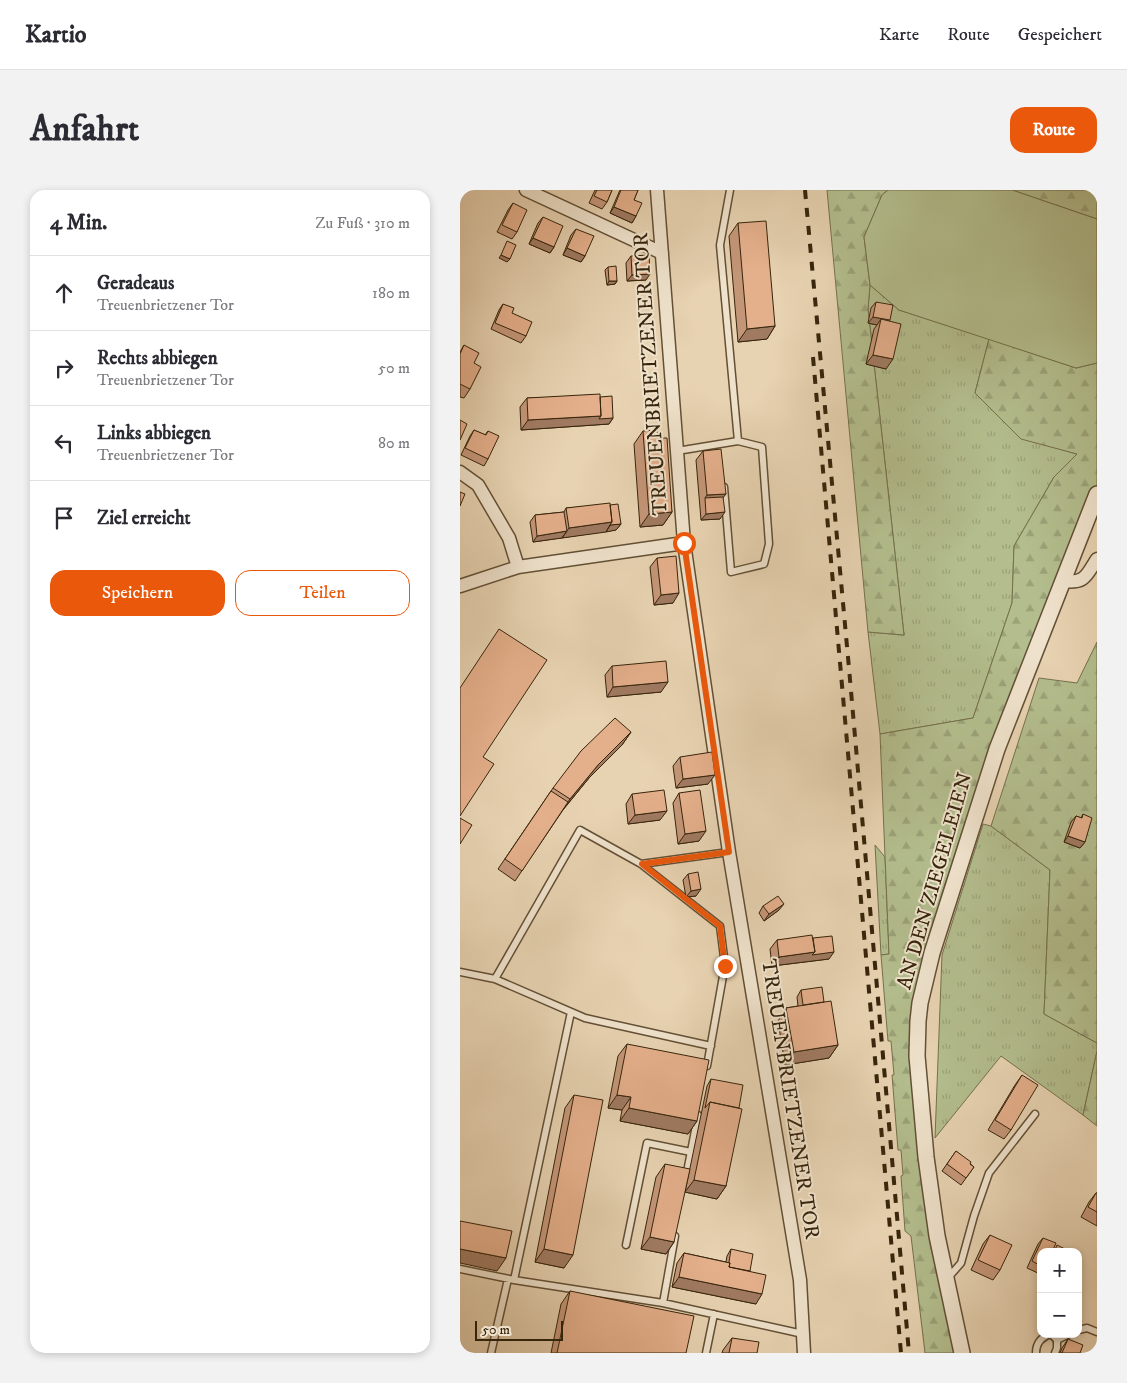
<!DOCTYPE html>
<html lang="de">
<meta charset="utf-8">
<style>
:root{--surface:#fff;--page:#f2f2f3;--text:#2b2b33;--muted:#7c7c81;--line:#e1e1e2;--accent:#ea580c}
body{margin:0;font-family:"IM FELL DW Pica",serif;background:var(--page);color:var(--text)}
.controls{position:absolute;right:15px;bottom:15px;display:grid;overflow:hidden;border-radius:10px;box-shadow:0 2px 8px #0003}
.controls button{width:45px;height:45px;display:grid;place-items:center;padding:0;border:0;border-bottom:1px solid var(--line);background:var(--surface);color:var(--text);font:25px sans-serif}
.scale{position:absolute;left:15px;bottom:12px;width:88px;box-sizing:border-box;padding-left:5px;border:2px solid #37250c;border-top:0;font-size:14px;line-height:18px;white-space:nowrap;color:#37250c;-webkit-text-stroke:4px #efe2cc;paint-order:stroke}
.stop{position:absolute;width:15px;height:15px;margin:-11px;border:4px solid #ea580c;border-radius:50%;background:#fff}
.stop.end{background:#ea580c;border-color:#fff;box-shadow:0 1px 5px #0008}
.list{margin:0;padding:0;list-style:none}
h2{display:flex;justify-content:space-between;align-items:center;height:65px;margin:0;padding:0 20px;font-size:21px}
h2 small{font-size:16px;font-weight:400;color:var(--muted)}
.list li{display:grid;grid-template-columns:32px 1fr auto;gap:15px;align-items:center;box-sizing:border-box;height:75px;padding:0 20px;border-top:1px solid var(--line)}
.list b{display:block;font-size:19px;white-space:nowrap}
.list p{margin:0;font-size:16px;white-space:nowrap;color:var(--muted)}
.list em{font-size:16px;font-style:normal;color:var(--muted)}
.actions{display:flex;gap:10px;padding:15px 20px}
.actions a{flex:1;padding:11px 0;border:1px solid var(--accent);border-radius:15px;text-align:center;font-size:18px;color:var(--accent)}
.actions .main{background:var(--accent);color:#fff}
.icon{flex:none;width:28px;height:28px;fill:none;stroke:currentColor;stroke-width:2;stroke-linecap:round;stroke-linejoin:round}
.map{position:relative;flex:none;width:637px;height:1163px;overflow:hidden;border-radius:15px}
header{display:flex;align-items:center;gap:30px;box-sizing:border-box;height:70px;padding:0 25px;background:var(--surface);border-bottom:1px solid var(--line)}
header strong{font-size:24px}
nav{display:flex;gap:28px;margin-inline-start:auto;font-size:18px}
.intro{display:flex;align-items:center;justify-content:space-between;box-sizing:border-box;height:120px;padding:0 30px}
h1{margin:0;font-size:35px}
.button{padding:12px 22px;border-radius:15px;background:var(--accent);color:#fff;font-size:18px;font-weight:700}
main{display:flex;gap:30px;padding:0 30px}
aside{flex:1;background:var(--surface);border-radius:15px;box-shadow:0 2px 8px #0003}
.map>svg:first-child{display:block}
.grass{fill:url(#grass-tufts);stroke:#75714c}
.forest{fill:url(#forest-firs);stroke:#75714c}
.pitch{fill:#b3bd8d;stroke:#75714c}
.lines{fill:none;stroke-linecap:round;stroke-linejoin:round}
.service-casing{stroke:#635035;stroke-width:9}
.minor-casing{stroke:#635035;stroke-width:15}
.tertiary-casing{stroke:#635035;stroke-width:18}
.service{stroke:#efe2cc;stroke-width:6}
.minor{stroke:#efe2cc;stroke-width:12}
.tertiary{stroke:#efe2cc;stroke-width:15}
.rail{stroke:#37250c;stroke-width:4;stroke-dasharray:9 9;stroke-linecap:butt}
.wall{fill:#c49678;stroke:#37250c}
.shaded-wall{fill:#a07a61;stroke:#37250c}
.building{fill:#e4af8b;stroke:#37250c}
.route{stroke:#ea580c;stroke-width:6}
.labels{text-anchor:middle;dominant-baseline:central;stroke-width:4;stroke-linejoin:round;paint-order:stroke}
.street-label{font-size:21px;fill:#37250c;stroke:#efe2cc}
</style>
<header>
<strong>Kartio</strong>
<nav><a>Karte</a><a>Route</a><a>Gespeichert</a></nav>
</header>
<div class="intro"><h1>Anfahrt</h1><a class="button">Route</a></div>
<main>
<aside>
<h2>4 Min.<small>Zu Fuß · 310 m</small></h2>
<ul class="list">
<li><svg class="icon" aria-label="ahead" viewBox="0 0 24 24"><path d="M12 20V5M6 11l6-6 6 6"/></svg><div><b>Geradeaus</b><p>Treuenbrietzener Tor</p></div><em>180 m</em></li>
<li><svg class="icon" aria-label="right" viewBox="0 0 24 24"><path d="M7 20v-9h11M14 6l5 5-5 5"/></svg><div><b>Rechts abbiegen</b><p>Treuenbrietzener Tor</p></div><em>50 m</em></li>
<li><svg class="icon" aria-label="left" viewBox="0 0 24 24"><path d="M17 20v-9H6M10 6l-5 5 5 5"/></svg><div><b>Links abbiegen</b><p>Treuenbrietzener Tor</p></div><em>80 m</em></li>
<li><svg class="icon" aria-label="arrive" viewBox="0 0 24 24"><path d="M6 21V4h12l-3 4 3 4H6"/></svg><div><b>Ziel erreicht</b></div></li>
</ul>
<div class="actions"><a class="main">Speichern</a><a>Teilen</a></div>
</aside>
<div class="map">
<svg width="637" height="1163" viewBox="0 0 637 1163">
<defs>
<pattern id="grass-tufts" width="24" height="20" patternUnits="userSpaceOnUse" patternTransform="scale(1.25)"><rect width="24" height="20" fill="#b3bd8d"/><path d="M3 7l-1-3M5 7V3M7 7l1-3M15 17l-1-3M17 17v-4M19 17l1-3" fill="none" stroke="#9ba278"/></pattern>
<pattern id="forest-firs" width="22" height="20" patternUnits="userSpaceOnUse" patternTransform="scale(1.25)"><rect width="22" height="20" fill="#b3bd8d"/><path d="M5 1l3.5 6h-7zM16 11l3.5 6h-7z" fill="#9ba278"/></pattern>
</defs>
<rect width="100%" height="100%" fill="#e7d2b1"/>
<filter id="stains"><feTurbulence type="fractalNoise" baseFrequency=".004" numOctaves="4"/><feColorMatrix values="0 0 0 0 .2 0 0 0 0 .09 0 0 0 0 .02 0 0 0 .5 -.17"/></filter>
<radialGradient id="worn" r=".72"><stop offset=".6" stop-color="#630" stop-opacity="0"/><stop offset="1" stop-color="#630" stop-opacity=".3"/></radialGradient>
<!-- grass -->
<path class="grass" d="M410 95 439 120 529 149 515 203 561 248 617 264 594 287 554 356 552 413 513 528 420 544 408 442 444 445 408 119Z
M523 634 531 636 590 680 584 824 637 853V861L623 925 541 866 475 948 482 765Z
M415 655 425 667 429 764 421 765Z"/>
<!-- forest -->
<path class="forest" d="M367 0H428L422 5 404 47 410 95 408 119 444 445 408 442Z
M552 0H637V29Z
M529 149 616 178 637 173V301L556 488 517 596 481 707 458 797 454 820 497 1163H465L451 1046 445 1041 441 986 443 985 441 960H438L432 885H434L431 851H428L421 765 429 764 420 544 513 528 552 413 554 356 594 287 617 264 561 249 515 203Z
M637 452V853L584 824 590 680 531 636 579 488 617 493Z
M637 861V936L623 925Z"/>
<!-- pitch -->
<path class="pitch" d="M428 0H552L637 29V173L616 178 439 120 410 95 404 47 422 5Z"/>
<g class="lines">
<!-- service casing -->
<g class="service-casing">
<path id="service" d="M217 261 278 251 260 55 270 0
M264 297 271 382 304 374 309 354 302 257 278 251
M181 674 269 662
M0 782 35 789 125 828 251 856
M35 789 120 640 181 674 260 736 265 775 247 876
M226 987 238 925
M166 1055 187 953 231 962
M0 1079 54 1090 203 1113 343 1144
M487 1089 501 1073 514 1026 529 983 575 924
M54 1090 111 822
M203 1113 215 1046
M618 1140 627 1138 637 1142
M597 1150 609 1144
M31 1163 48 1089
M246 1163 254 1124
M576 1163C576 1153 581 1147 591 1144L597 1150V1158L595 1163"/>
</g>
<!-- minor casing -->
<g class="minor-casing">
<path id="minor" d="M66 0 202 63
M197 0 224 353 269 662 340 1090 344 1163
M0 282 18 295 49 348 58 377
M603 391C625 394 626 386 637 369
M0 396 58 377 224 353"/>
</g>
<!-- tertiary casing -->
<g class="tertiary-casing">
<path id="tertiary" d="M502 1163 477 1046 466 967 457 866 458 831 460 813 472 763 537 559 637 304"/>
</g>
<!-- service -->
<use href="#service" class="service"/>
<!-- minor -->
<use href="#minor" class="minor"/>
<!-- tertiary -->
<use href="#tertiary" class="tertiary"/>
<!-- rail -->
<path class="rail" d="M345 0 389 478 449 1163
M353 167 441 1163"/>
</g>
<!-- wall -->
<path class="wall" d="M135 0H152L147 12 142 19 129 13Z
M160 0H178L174 10 176 26 172 33 150 23Z
M53 13 57 42 52 49 37 42 48 20Z
M83 27 94 57 90 63 69 54 78 33Z
M278 33 315 136 307 149 278 152 269 46Z
M116 39 125 66 121 72 103 65 111 45Z
M171 66 186 90 167 91 166 73Z
M148 77 157 91 155 94 147 95 145 80Z
M416 112 429 131 426 179 406 174 414 139 417 135 408 133 411 118Z
M43 114 52 123 66 146 61 153 31 139 39 120Z
M4 155 14 173 10 199 4 208 0 207V162Z
M140 207 153 228 149 234 61 240 60 217 67 208Z
M14 240 25 245 28 241V269L24 276 1 265 10 246Z
M183 241 197 248 212 322 203 335 180 337 174 254Z
M243 261 266 304 263 307 260 329 241 330 236 270Z
M150 315 161 334 156 340 73 352 70 332 75 325 104 322 106 318Z
M197 368 213 413 194 415 190 377Z
M152 476 201 502 147 507 145 485Z
M171 542 162 555 129 588 103 620 55 691 38 679 93 598Z
M220 567 248 594 216 598 213 576Z
M219 603 239 651 218 654 213 613Z
M172 604 200 630 168 634 166 614Z
M623 624 625 652 620 658 604 652 611 632 616 626 621 628Z
M228 684 236 706 226 707 223 690Z
M303 716 319 720 304 731 299 723Z
M353 748 369 769 312 776 310 759 317 750Z
M341 800 364 812 378 855 369 868 325 875 318 831 326 818 338 816 337 807Z
M167 854 237 931 228 944 160 931 162 920 148 918 158 866Z
M562 885 551 940 544 949 528 940 555 895Z
M251 889 279 918 266 996 257 1009 225 1002 247 896Z
M114 905 104 1078 75 1072 105 918Z
M496 961 514 977 501 995 482 981Z
M205 974 214 1052 206 1064 181 1059 196 987Z
M636 1003H637V1036L621 1027 629 1012Z
M530 1045 540 1080 533 1090 511 1080 523 1054Z
M583 1048 581 1062V1083L580 1084 567 1078 578 1054Z
M271 1059 290 1081 296 1114 212 1097 217 1073 224 1063 266 1072 267 1066Z
M110 1101 226 1163H91L101 1114Z
M272 1148 297 1163H262L263 1160Z
M608 1149 620 1163H600L602 1158Z"/>
<!-- shaded-wall -->
<path class="shaded-wall" d="M154 17 176 26 172 33 150 23Z
M73 48 94 57 90 63 69 54Z
M107 58 125 66 121 72 103 65Z
M41 65 50 69 47 72 39 68Z
M190 84 186 90 167 91 172 85Z
M149 91H157L155 94 147 95Z
M413 127 430 130 425 137 421 129 417 135 408 133Z
M315 136 307 149 278 152 287 139Z
M413 165 433 169 426 179 406 174Z
M141 226 153 228 149 234 61 240 68 230Z
M266 304 259 313 245 308 247 305Z
M212 322 203 335 180 337 189 324Z
M265 322 260 329 241 330 246 324Z
M152 332 146 342 102 348 109 338Z
M161 334 156 340 146 342 150 335Z
M107 341 102 348 73 352 77 346Z
M219 403 213 413 194 415 201 405Z
M208 492 201 502 147 507 153 497Z
M171 542 162 555 129 588 101 622 110 609 138 575Z
M255 585 248 594 216 598 223 589Z
M207 621 200 630 168 634 175 625Z
M246 641 239 651 218 654 225 644Z
M608 646 625 652 620 658 604 652Z
M241 699 236 706 226 707 231 701Z
M324 714 319 720 304 731 309 724Z
M355 762H374L369 769 312 776 319 767Z
M378 855 369 868 325 875 334 862Z
M157 905 171 907 162 920 148 918Z
M169 918 237 931 228 944 160 931Z
M234 990 266 996 257 1009 225 1002Z
M190 1047 214 1052 206 1064 181 1059Z
M0 1059 46 1068 37 1081 0 1073Z
M84 1059 113 1065 104 1078 75 1072Z
M219 1087 302 1104 296 1114 212 1097Z"/>
<!-- building -->
<path class="building" d="M137 0H152L147 12 134 6Z
M161 0H178L174 10 182 13 176 26 154 17Z
M53 13 67 20 57 42 42 35Z
M83 27 103 36 94 57 73 48Z
M306 31 315 136 287 139 278 33Z
M116 39 134 46 125 66 107 58Z
M47 51 56 55 50 69 41 65Z
M189 65 190 84 172 85 171 66Z
M156 76 157 91H149L148 77Z
M416 112 433 115 430 130 413 127Z
M43 114 54 118 52 123 72 132 66 146 35 133Z
M421 129 441 134 433 169 413 165Z
M4 155 19 163 14 173 21 177 10 199 0 194V164Z
M140 204 141 226 68 230 67 208Z
M152 206 153 228 139 229 141 226 140 207Z
M0 230 7 234 0 250Z
M14 240 26 245 28 241 39 246 28 269 5 258Z
M197 240V248H207L212 322 189 324 183 241Z
M261 259 266 304 247 305 243 261Z
M0 302 5 304 0 316Z
M263 307 265 322 246 324 245 308Z
M150 313 152 332 109 338 106 318Z
M158 314 161 334 150 335 152 332 150 315Z
M104 322 107 341 77 346 75 325Z
M216 366 219 403 201 405 197 368Z
M39 439 87 470 23 567 34 574 0 626V498Z
M206 471 208 492 153 497 152 476Z
M155 528 171 542 138 575 110 609 93 598 121 561Z
M252 562 255 585 223 589 220 567Z
M204 600 207 621 175 625 172 604Z
M240 600 246 641 225 644 219 603Z
M91 601 108 612 62 681 45 669Z
M623 624 632 628 625 652 608 646 616 626 622 628Z
M0 628 12 635 0 654Z
M238 682 241 699 231 701 228 684Z
M318 706 324 714 309 724 303 716Z
M352 745 355 762 319 767 317 750Z
M372 746 374 762 352 765 355 762 353 748Z
M362 797 364 812 343 815 341 800Z
M371 811 378 855 334 862 326 818Z
M167 854 249 870 237 931 169 918 171 907 157 905Z
M562 885 578 895 551 940 535 930Z
M251 889 283 895 279 918 250 912 245 918Z
M114 905 143 910 113 1065 84 1059Z
M250 912 282 919 266 996 234 990Z
M496 961 511 972 510 974 514 977 506 988 487 974Z
M205 974 230 979 214 1052 190 1047Z
M636 1003H637V1022L628 1017Z
M0 1031 52 1041 46 1068 0 1059Z
M530 1045 552 1055 540 1080 518 1070Z
M583 1048 596 1053 592 1062H581V1076L572 1071Z
M597 1055 611 1062H594Z
M271 1059 293 1064 290 1081 269 1077 270 1073 269 1072Z
M224 1063 270 1073 269 1077 306 1085 302 1104 219 1087Z
M110 1101 234 1126 226 1163H97Z
M272 1148 299 1152 297 1163H269Z
M608 1149 623 1155 620 1163H602Z"/>
<g class="lines">
<!-- route -->
<path class="route" d="M224 353 269 662 182 674 260 736 265 776"/>
</g>
<g class="labels">
<!-- street labels -->
<g class="street-label">
<text transform="translate(191 184) rotate(-94)">TREUENBRIETZENER TOR</text>
<text transform="translate(475 691) rotate(-74)">AN DEN ZIEGELEIEN</text>
<text transform="translate(330 909) rotate(81)">TREUENBRIETZENER TOR</text>
</g>
</g>
<rect width="100%" height="100%" filter="url(#stains)"/>
<rect width="100%" height="100%" fill="url(#worn)"/>
</svg>
<div class="controls">
<button>+</button>
<button>−</button>
</div>
<div class="scale">50 m</div>
<div class="stop" style="left:224px;top:353px"></div>
<div class="stop end" style="left:265px;top:776px"></div>
</div>
</main>
